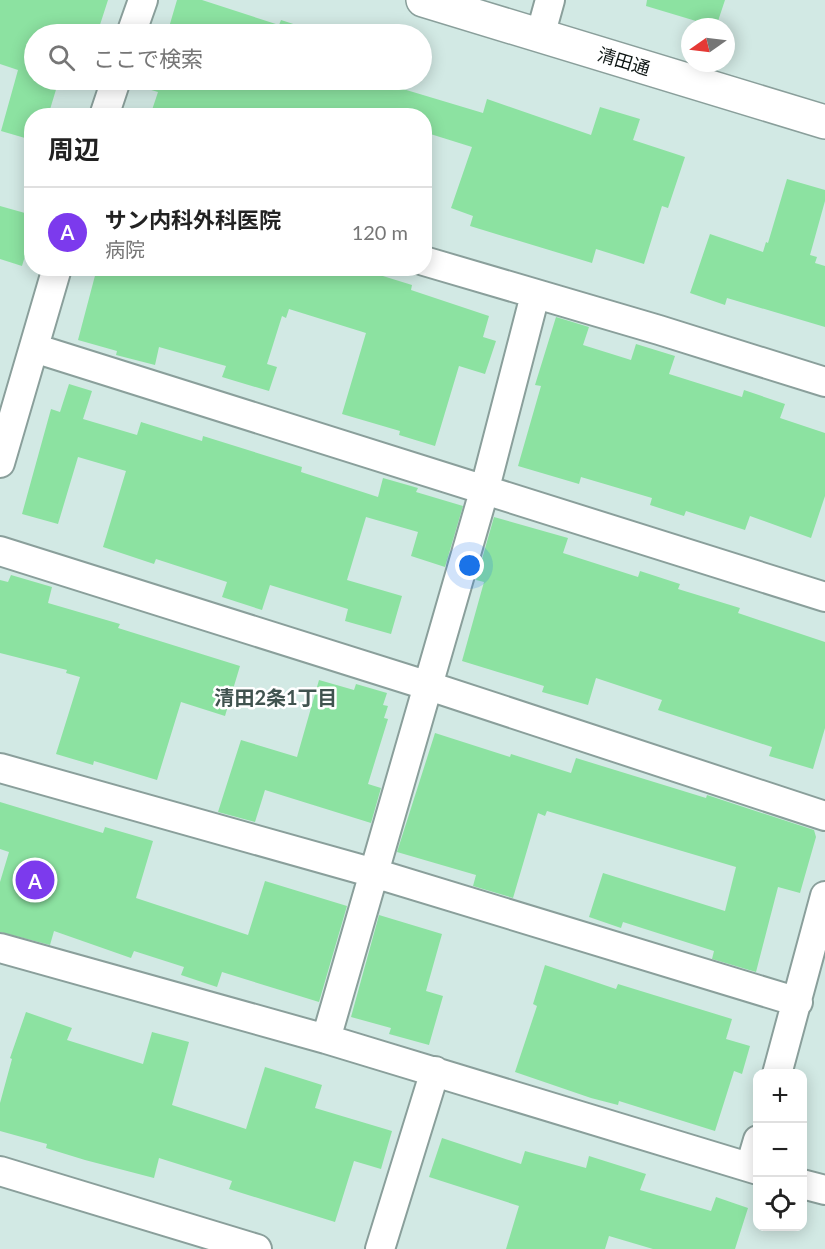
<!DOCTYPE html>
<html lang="ja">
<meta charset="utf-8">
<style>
:root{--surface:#fff;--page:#f6f6f6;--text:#222;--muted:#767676;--line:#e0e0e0;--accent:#7c3aed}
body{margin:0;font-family:Lato,"Noto Sans JP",sans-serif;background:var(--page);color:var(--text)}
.controls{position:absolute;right:18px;bottom:18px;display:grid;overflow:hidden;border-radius:12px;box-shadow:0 3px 15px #0003}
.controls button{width:54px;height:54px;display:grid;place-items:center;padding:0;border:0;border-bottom:2px solid var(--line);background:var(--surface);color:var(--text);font:30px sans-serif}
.compass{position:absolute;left:681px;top:18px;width:54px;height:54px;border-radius:50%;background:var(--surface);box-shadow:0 3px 15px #0003;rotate:256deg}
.you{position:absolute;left:470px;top:566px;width:21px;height:21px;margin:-15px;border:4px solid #fff;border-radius:50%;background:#1a73e8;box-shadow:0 0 0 9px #1a73e833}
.badge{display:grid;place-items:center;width:39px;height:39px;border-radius:50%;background:var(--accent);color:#fff;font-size:20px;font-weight:700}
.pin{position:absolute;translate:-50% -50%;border:3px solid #fff;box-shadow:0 2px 6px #0006}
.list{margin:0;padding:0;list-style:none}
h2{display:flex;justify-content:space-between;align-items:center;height:78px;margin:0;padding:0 24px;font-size:26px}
h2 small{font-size:20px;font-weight:400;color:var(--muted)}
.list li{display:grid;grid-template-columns:39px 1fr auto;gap:18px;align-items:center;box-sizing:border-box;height:90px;padding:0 24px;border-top:2px solid var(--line)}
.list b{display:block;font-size:22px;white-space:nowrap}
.list p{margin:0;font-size:20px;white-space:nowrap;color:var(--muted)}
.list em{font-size:20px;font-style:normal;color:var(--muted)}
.icon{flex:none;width:33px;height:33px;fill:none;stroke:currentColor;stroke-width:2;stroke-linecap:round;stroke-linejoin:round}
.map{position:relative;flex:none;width:825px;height:1249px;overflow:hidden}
.search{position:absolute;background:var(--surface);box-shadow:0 3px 15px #0003;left:24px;top:24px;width:408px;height:66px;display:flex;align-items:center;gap:15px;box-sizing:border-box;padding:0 21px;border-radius:33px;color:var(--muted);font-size:22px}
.panel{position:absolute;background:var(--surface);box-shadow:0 3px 15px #0003;left:24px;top:108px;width:408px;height:168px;border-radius:24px}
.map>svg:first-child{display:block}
.building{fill:#8ce2a1}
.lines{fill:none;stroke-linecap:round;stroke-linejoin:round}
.street-casing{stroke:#8a9f9b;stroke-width:32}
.secondary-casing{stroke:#8a9f9b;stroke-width:36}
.street{stroke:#fff;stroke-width:28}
.secondary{stroke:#fff;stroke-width:33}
.labels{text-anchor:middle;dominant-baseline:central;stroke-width:5;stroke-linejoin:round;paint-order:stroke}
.street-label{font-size:18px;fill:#0e1614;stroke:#fff}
.neighbourhood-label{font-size:20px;font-weight:bold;fill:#40534f;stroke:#fff}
</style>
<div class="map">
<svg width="825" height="1249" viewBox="0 0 825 1249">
<rect width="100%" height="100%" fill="#d2e9e4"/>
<!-- building -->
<path class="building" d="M0 0H108L97 34H34V80H66L64 85 58 83 48 116H32V133L27 132 25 138 1 131 18 70 0 64Z
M177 0H202L279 25 281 20 324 34H167Z
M647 0H725L716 27 646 6Z
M143 80H406L403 89 483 113 487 99 591 135 600 107 640 119 633 140 685 157 668 208 662 206 644 264 596 249 592 263 470 226 473 216 451 208 472 147 424 132V116H150L158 92 141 87Z
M787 179 825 190V201L810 255 817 257 815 263 825 266V327L727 298 725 305 690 293 710 234 763 252 766 242 768 243Z
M0 206 32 215V233L22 266 0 259Z
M97 268H357L412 285 411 290 489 316 483 337 496 341 485 374 459 366 435 446 399 435 400 431 342 414 366 333 289 309 286 318 282 316 267 364 277 367 269 391 222 377 226 366 159 347 155 365 116 355 117 351 78 340Z
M556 317 589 327 583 345 631 360 636 344 675 356 669 374 742 397 744 390 785 404 780 418 825 433V496L811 538 750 516 745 530 686 511 684 516 650 505 652 498 581 477 579 484 518 466 541 386 535 385Z
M69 384 92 391 83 419 137 435 141 422 202 441 203 436 302 467 301 472 378 497 383 478 418 488 416 492 463 506 445 567 411 556 418 532 366 517 347 580 402 596 391 634 345 621 348 609 270 585 262 610 222 597 227 582 156 559 154 564 103 547 126 471 78 457 58 524 22 514 51 409 60 412Z
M494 517 568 538 563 553 638 577 640 571 680 584 678 589 740 608 738 613 825 642V728L813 769 769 756 772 747 658 710 662 700 596 678 588 705 542 692 544 686 462 661 484 582 476 580Z
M11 575 52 587 48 603 120 624 118 628 240 666 225 716 181 702 157 780 94 761 93 765 56 754 80 677 66 673 67 670 0 653V580L8 582Z
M319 680 354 690 356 684 387 693 383 705 388 706 384 718 388 719 368 784 381 788 371 823 265 790 255 822 218 812 241 740 297 757Z
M435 733 510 757 511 754 571 773 576 758 706 798 707 795 814 830 816 837 800 893 778 887 756 972 712 959 714 951 623 922 621 928 589 917 603 873 725 911 736 867 547 811 545 816 538 813 513 898 473 886 476 875 397 852Z
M0 802 103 833 105 827 153 841 136 898 248 935 265 881 347 906 319 1002 222 972 217 987 181 975 184 967 134 951 131 958 54 931 50 945 0 932V882L9 852 0 849Z
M379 915 442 934 426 991 443 996 429 1045 389 1034 391 1028 351 1017Z
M545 965 616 989 618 984 732 1019 726 1039 750 1046 742 1074 734 1071 715 1131 619 1101 618 1105 591 1098 515 1072 537 1006 533 1004Z
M26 1012 72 1028 67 1040 143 1064 152 1032 189 1042 172 1105 246 1129 265 1067 322 1085 315 1108 392 1131 381 1169 354 1161 335 1222 229 1189 232 1181 159 1158 154 1178 85 1160 46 1148 47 1144 0 1131V1103L12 1059 10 1058Z
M442 1138 521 1164 525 1151 586 1168 589 1156 646 1174 640 1190 711 1211 716 1197 748 1208 735 1249H653L609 1236 605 1249H506L519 1206 429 1177Z"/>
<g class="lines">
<!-- street casing -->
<g class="street-casing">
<path id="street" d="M131 34 143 0
M540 36 550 0
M104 116 116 80
M424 261 659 330 825 382
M34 348 825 597
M0 463 57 268
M0 551 429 686 825 816
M0 768 374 873 798 1002
M0 948 326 1039 758 1170
M326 1039 485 488 535 295
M777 1074 825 896
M750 1167 758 1140
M0 1171 257 1249
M802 1184 825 1190
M380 1249 435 1071"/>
</g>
<!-- secondary casing -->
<g class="secondary-casing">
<path id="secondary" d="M423 0 825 122"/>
</g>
<!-- street -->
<use href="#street" class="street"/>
<!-- secondary -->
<use href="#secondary" class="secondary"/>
</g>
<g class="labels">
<!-- street labels -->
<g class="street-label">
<text transform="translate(624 61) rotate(17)">清田通</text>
</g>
<!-- neighbourhood labels -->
<g class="neighbourhood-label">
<text x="276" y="697">清田2条1丁目</text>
</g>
</g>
</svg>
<div class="controls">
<button>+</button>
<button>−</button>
<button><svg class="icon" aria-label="locate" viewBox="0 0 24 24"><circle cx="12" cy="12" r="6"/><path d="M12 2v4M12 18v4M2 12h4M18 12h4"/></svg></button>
</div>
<svg class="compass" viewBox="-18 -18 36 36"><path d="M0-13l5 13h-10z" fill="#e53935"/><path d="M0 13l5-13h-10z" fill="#767676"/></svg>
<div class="you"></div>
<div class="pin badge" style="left:35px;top:880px">A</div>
<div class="search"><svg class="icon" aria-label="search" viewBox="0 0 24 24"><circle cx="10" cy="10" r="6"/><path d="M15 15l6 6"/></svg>ここで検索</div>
<section class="panel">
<h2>周辺<small></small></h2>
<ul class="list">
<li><span class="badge">A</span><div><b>サン内科外科医院</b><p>病院</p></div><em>120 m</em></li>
</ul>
</section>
</div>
